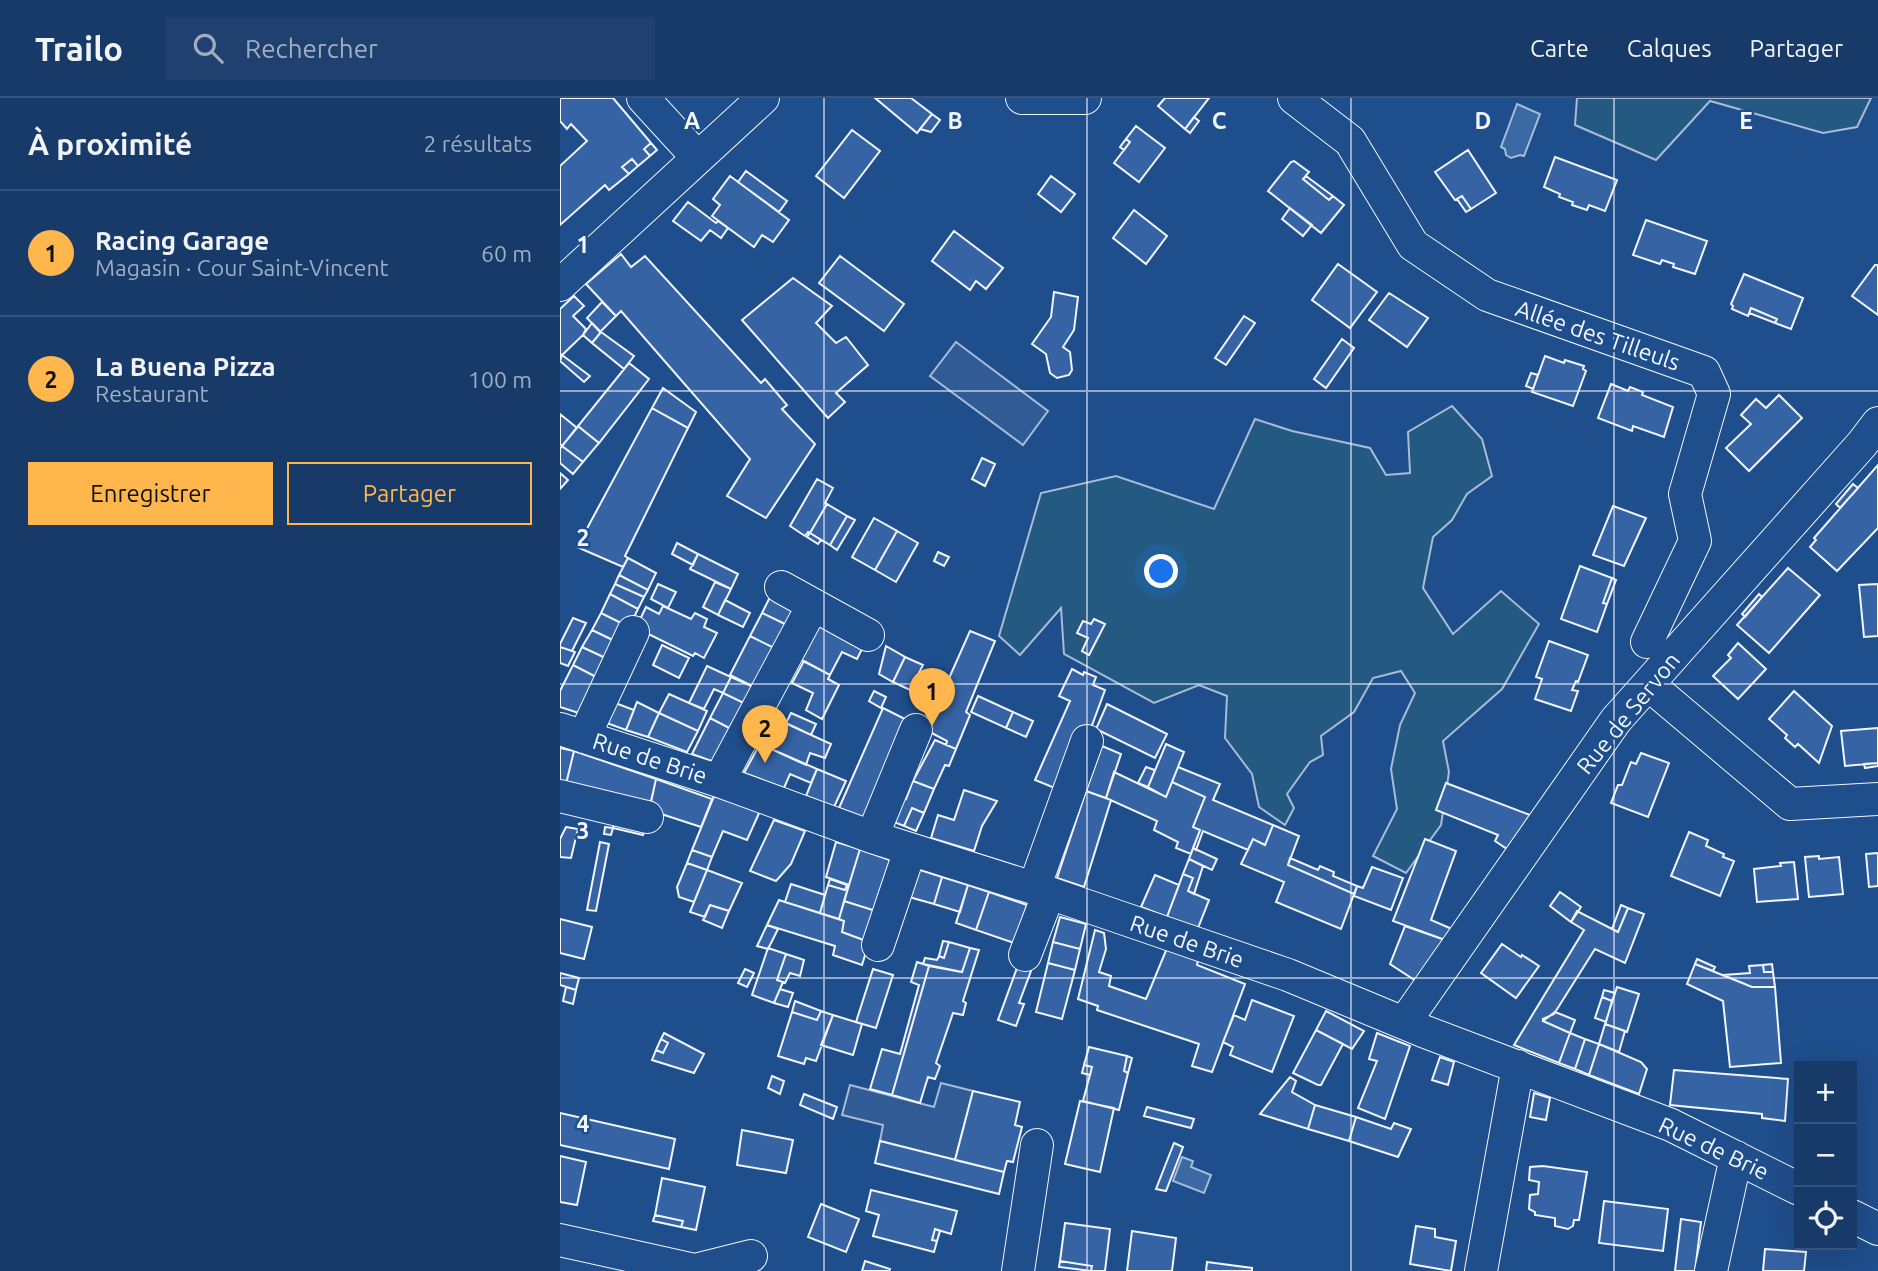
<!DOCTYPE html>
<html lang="fr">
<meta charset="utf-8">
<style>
:root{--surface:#173a69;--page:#20416f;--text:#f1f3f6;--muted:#9eadc0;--line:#36547d;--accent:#ffb74d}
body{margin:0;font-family:Ubuntu,sans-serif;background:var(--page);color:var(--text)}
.controls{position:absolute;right:21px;bottom:21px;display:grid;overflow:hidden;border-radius:0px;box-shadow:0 7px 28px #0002}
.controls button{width:63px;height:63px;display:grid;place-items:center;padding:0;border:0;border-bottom:2px solid var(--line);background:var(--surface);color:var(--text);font:35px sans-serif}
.you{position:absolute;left:602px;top:474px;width:24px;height:24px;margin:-18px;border:5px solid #fff;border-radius:50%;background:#1a73e8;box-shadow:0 0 0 10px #1a73e833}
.badge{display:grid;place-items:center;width:46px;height:46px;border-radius:50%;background:var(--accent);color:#111;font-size:23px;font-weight:700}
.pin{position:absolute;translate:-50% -58px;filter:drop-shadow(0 2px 4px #0008)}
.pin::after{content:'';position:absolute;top:37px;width:24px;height:21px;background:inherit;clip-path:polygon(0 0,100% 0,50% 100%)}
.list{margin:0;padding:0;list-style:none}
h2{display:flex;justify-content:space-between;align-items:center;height:91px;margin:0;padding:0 28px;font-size:30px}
h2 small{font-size:23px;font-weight:400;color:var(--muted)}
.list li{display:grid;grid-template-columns:46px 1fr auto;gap:21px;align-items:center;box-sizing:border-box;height:126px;padding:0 28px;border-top:2px solid var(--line)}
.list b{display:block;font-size:26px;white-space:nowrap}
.list p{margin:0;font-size:23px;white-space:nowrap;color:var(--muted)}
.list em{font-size:23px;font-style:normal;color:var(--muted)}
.actions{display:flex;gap:14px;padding:21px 28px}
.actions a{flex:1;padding:16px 0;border:2px solid var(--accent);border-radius:0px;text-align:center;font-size:24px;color:var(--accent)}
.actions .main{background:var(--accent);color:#111}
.icon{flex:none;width:38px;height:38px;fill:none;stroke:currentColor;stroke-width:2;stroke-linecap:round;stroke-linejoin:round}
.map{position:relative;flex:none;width:1318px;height:1173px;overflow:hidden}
header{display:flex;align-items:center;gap:42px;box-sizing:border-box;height:98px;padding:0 35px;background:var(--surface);border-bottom:2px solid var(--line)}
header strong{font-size:33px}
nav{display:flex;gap:38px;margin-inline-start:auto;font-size:24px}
.search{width:490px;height:63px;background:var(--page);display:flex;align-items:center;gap:18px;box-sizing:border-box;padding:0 24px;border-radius:0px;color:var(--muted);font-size:26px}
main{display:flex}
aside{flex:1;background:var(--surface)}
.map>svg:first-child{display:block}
.green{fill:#245a82;stroke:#a8bbd7;stroke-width:2}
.parking{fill:#305b95;stroke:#a8bbd7;stroke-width:2}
.water{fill:#3b69a3;stroke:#a8bbd7;stroke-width:2}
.building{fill:#3563a3;stroke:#f2f6ff;stroke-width:2}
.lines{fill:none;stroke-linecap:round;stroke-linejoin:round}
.minor-casing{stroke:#f2f6ff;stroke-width:34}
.minor{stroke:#1f4e8c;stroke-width:32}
.grid{fill:none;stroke:#f2f6ff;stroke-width:2;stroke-opacity:0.55}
.labels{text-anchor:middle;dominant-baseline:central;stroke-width:5;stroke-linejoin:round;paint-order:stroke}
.street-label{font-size:23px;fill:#f2f6ff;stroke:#1f4e8c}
.grid-label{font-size:23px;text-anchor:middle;font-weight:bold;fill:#f2f6ff;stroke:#1f4e8c;stroke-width:5;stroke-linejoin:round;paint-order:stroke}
</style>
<header>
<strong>Trailo</strong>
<div class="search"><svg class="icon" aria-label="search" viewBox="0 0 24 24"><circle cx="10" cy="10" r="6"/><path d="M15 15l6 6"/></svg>Rechercher</div>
<nav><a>Carte</a><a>Calques</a><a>Partager</a></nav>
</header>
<main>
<aside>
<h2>À proximité<small>2 résultats</small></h2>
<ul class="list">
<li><span class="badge">1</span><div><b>Racing Garage</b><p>Magasin · Cour Saint-Vincent</p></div><em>60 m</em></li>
<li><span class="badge">2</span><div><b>La Buena Pizza</b><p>Restaurant</p></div><em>100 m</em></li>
</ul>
<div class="actions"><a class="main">Enregistrer</a><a>Partager</a></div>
</aside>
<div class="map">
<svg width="1318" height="1173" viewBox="0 0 1318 1173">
<rect width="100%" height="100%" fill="#1f4e8c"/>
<!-- green -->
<path class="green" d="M1017 0H1311L1297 29 1263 35 1150 3 1096 62 1015 27Z
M892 308 922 341 932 378 907 396 892 422 873 439 863 490 893 536 941 493 979 526 942 591 883 643 889 674 881 727 846 775 813 758 837 711 831 671 840 627 855 595 841 573 813 580 794 614 761 638 763 657 750 664 727 696 734 710 725 727 699 709 692 676 665 640 667 598 639 587 594 605 504 556 501 510 460 557 439 538 481 395 556 378 654 411 695 321 732 333 810 350 826 377 850 375 848 334Z"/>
<!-- parking -->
<path class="parking" d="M396 244 488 313 463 347 370 278Z
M381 985 413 993 395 1062 320 1043 323 1027 282 1017 290 987 374 1009Z"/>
<!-- water -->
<path class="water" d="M957 6 980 16 964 58 960 57 951 60 946 57 945 51 941 49Z
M622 1059 633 1063 631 1069 651 1077 644 1095 613 1083Z"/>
<!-- building -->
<path class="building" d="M0 0H53L91 45 84 51 90 58 78 68 72 61 62 69 69 76 49 92 45 87 0 127V68L27 43 11 26 7 31 0 23Z
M315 0H351L372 16 357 35Z
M605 0H649L625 31 598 8Z
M372 16 380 22 371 34 360 31Z
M634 19 639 23 630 35 625 31Z
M576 28 605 50 579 84 554 65 570 44 566 41Z
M292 32 320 53 284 100 256 78Z
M566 41 570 44 564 52 560 49Z
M91 45 97 52 90 58 84 51Z
M908 52 936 95 911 111 902 98 895 102 875 74Z
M995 59 1057 82 1045 113 1029 107 1027 112 1012 107 1013 104 999 99 1000 96 984 89Z
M72 61 78 68 69 76 62 69Z
M734 63 749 74 743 81 769 102 773 98 784 107 761 135 708 93 731 64Z
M186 73 227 103 219 114 178 84Z
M170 78 229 122 213 144 202 137 194 149 152 118 160 107 153 101Z
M491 78 515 96 501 114 478 96Z
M746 78 773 98 769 102 743 81Z
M902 98 911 111 906 114 897 101Z
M128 104 156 125 158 123 168 130 161 140 150 132 141 143 113 123Z
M730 110 752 127 743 138 722 121Z
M574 112 607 138 586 166 553 140Z
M1086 122 1147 143 1135 176 1113 169 1114 166 1102 162 1100 166 1073 157Z
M394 133 443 170 426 191 416 183 410 192 372 163Z
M61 156 71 169 85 158 201 285 205 281 227 307 222 311 255 346 206 420 167 398 190 361 61 213 56 218 26 186Z
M280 158 344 206 324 233 259 185Z
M778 166 817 194 790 230 752 202Z
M1315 167H1318V217L1292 198Z
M1184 176 1243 200 1231 231 1215 225 1217 221 1191 210 1188 218 1172 211 1173 208 1171 206Z
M233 180 272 208 256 225 276 245 286 239 308 267 276 295 285 304 268 320 182 222Z
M494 194 518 199 514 232 503 249 510 254 512 272 509 277 497 280 490 275 486 256 472 246 491 219Z
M829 195 868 220 847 249 809 222Z
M14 198 24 208 13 218 26 231 23 237 0 259V211Z
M42 204 56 218 40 234 27 220Z
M1191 210 1217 221 1215 225 1189 215Z
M684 218 695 225 666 267 655 260Z
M32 225 41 234 32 245 23 237Z
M41 234 74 258 64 271 32 245Z
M782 241 794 250 766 290 754 281Z
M2 257 30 278 24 284 0 263Z
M985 258 1004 265 1005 262 1024 268 1023 271 1026 273 1013 308 972 294Z
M69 265 89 281 39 345 18 328Z
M971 275 978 277 973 291 966 288Z
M1051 286 1068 293 1070 289 1083 294 1082 297 1113 309 1104 339 1073 328 1072 333 1038 320Z
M103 290 136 314 128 330 92 310Z
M1219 297 1242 320 1189 373 1166 350 1191 326 1181 317 1196 301 1206 310Z
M92 310 128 330 65 458 68 460 63 469 17 449Z
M0 316 17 330 2 348 0 346Z
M18 328 39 345 23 364 2 348Z
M2 348 23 364 13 376 0 365V351Z
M422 360 435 366 425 388 412 381Z
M1318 367V430L1277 473 1250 449 1256 442 1254 440Z
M0 375 8 382 0 391Z
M257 381 273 390 265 405 267 406 250 435 248 434 245 438 230 428Z
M1293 386 1298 390 1280 410 1276 406Z
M267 406 287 418 270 447 250 435Z
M1053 408 1086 420 1064 468 1033 457Z
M287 418 295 422 277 452 270 447Z
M314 420 337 433 315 472 292 459Z
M337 433 358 445 336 484 315 472Z
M250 435 261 442 258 446 247 439Z
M117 445 138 456 133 467 112 456Z
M378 454 389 459 384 468 374 463Z
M138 456 178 476 171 491 130 471Z
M68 460 96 475 88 492 59 477Z
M1020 468 1052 480 1043 505 1047 506 1037 534 1001 521Z
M1228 470 1260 497 1209 555 1177 527Z
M59 477 88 492 84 499 55 486Z
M1052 480 1056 482 1047 506 1043 505Z
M155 484 171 491 158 517 143 509Z
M55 486 84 499 78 511 50 496Z
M98 486 116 494 108 510 91 501Z
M1318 486V538L1304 539 1299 487Z
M213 493 240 507 229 528 202 515Z
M50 496 78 511 69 529 41 515Z
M1199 496 1202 499 1185 519 1182 516Z
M165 502 190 515 183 529 158 517Z
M103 508 131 521 135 515 147 521 144 529 157 535 144 560 135 555 133 558 76 530 86 509 99 516Z
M41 515 69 529 61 546 32 532Z
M202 515 229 528 218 552 190 538Z
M263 518 307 541 297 561 282 554 270 577 241 562Z
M13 520 26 525 12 553 0 549V546Z
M534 521 545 526 529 557 522 553 528 540 517 535 523 523 531 526Z
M32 532 61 546 52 563 22 549Z
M410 533 435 543 406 614 410 617 396 651 386 647 387 643 366 632Z
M190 538 218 552 198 591 170 577Z
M989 543 1028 557 1018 584 1016 583 1012 592 1018 593 1011 613 975 601 982 581 976 579Z
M1178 545 1206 571 1178 601 1153 578 1171 560 1168 557Z
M102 547 129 560 119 580 93 567Z
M326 548 345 559 333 584 319 576Z
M0 549 15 554 8 568 0 565Z
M22 549 52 563 42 582 13 567Z
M345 559 363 567 350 592 333 584Z
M244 563 270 577 268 581 279 587 262 621 246 612 253 595 232 585Z
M13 567 42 582 25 617 0 609V593Z
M147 568 171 579 163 595 154 591 144 611 129 605Z
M512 571 523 577 524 574 536 579 533 587 545 592 507 695 475 682 510 603 499 598Z
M171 579 198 591 190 608 163 595Z
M314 593 326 599 321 610 309 603Z
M1234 593 1272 628 1259 665 1238 646 1235 649 1225 640 1227 637 1209 621Z
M163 595 190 608 177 634 150 620Z
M109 596 147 613 138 633 99 615Z
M418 598 453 614 446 630 411 614Z
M50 603 74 612 66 632 41 623Z
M77 604 99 615 88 639 66 632Z
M547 606 607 636 595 660 536 631Z
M323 610 345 621 308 721 279 710Z
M453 614 473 623 466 639 446 630Z
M99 615 138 633 127 654 88 639Z
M231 615 256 626 251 637 226 625Z
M150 620 177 634 160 666 132 656Z
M214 620 271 646 265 660 250 655 246 667 200 646Z
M1318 630V665L1285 668 1281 633Z
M375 642 396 651 389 668 385 667 374 691 353 683Z
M200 646 257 671 251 685 230 676 224 690 184 675Z
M606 646 624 654 606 699 588 689Z
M542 648 561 656 546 700 526 693Z
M0 650 14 653 6 686 0 685Z
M14 653 96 681 90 709 6 686Z
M1081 655 1109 665 1088 719 1051 705 1058 687H1062L1071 664 1076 666Z
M1318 665V668L1305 670 1304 666Z
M586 669 595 672 588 689 578 685Z
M618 669 660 686 653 702 713 727 705 747 693 741 688 752 643 733 636 752 633 750 640 732 633 729 645 699 612 684Z
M257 671 286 683 274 709 246 698Z
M554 674 606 699 612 684 645 699 633 729 640 732 631 756 616 750 618 744 594 732 597 723 546 700Z
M96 681 152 701 141 729 89 712Z
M353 683 374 691 364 715 352 710 344 728 329 722 340 698 346 701Z
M886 685 970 717 947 751 935 743 938 737 876 712Z
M404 692 437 703 422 728 414 753 371 740 378 717 394 722Z
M526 693 551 702 524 789 497 780Z
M154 698 200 713 187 742 163 733 152 759 132 752Z
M352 710 364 715 356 733 344 728Z
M55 718 86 726 83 737 53 730Z
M214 722 245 733 231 766 216 783 190 773Z
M713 727 739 738 728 767 794 796 781 831 716 804 724 784 681 766 693 741 705 747Z
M6 729 18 731 11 760 0 759V741Z
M45 729 53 730 51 737 44 736Z
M1129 734 1148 742 1146 748 1164 756 1163 759 1174 763 1160 798 1111 778Z
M865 741 896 753 871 822 892 831 885 842 833 823Z
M40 744 49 746 36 813 27 812Z
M276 744 300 751 289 787 266 779Z
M633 750 657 761 652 772 629 761Z
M300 751 335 764 319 814 284 803Z
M132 752 152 759 147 772 127 765Z
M1318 755V788L1309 789 1306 756Z
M1259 758V761L1279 759 1283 796 1249 799 1245 759Z
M730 760 758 772 760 768 774 774 773 778 797 788 794 796 728 767Z
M629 761 643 768 634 796 628 793 633 780 623 776Z
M1234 764 1238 801 1197 804 1194 771 1221 768 1220 765Z
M127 765 147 772 134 804 119 799 117 789Z
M351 769 382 779 374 806 342 797Z
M812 769 843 780 831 812 794 798 797 788 803 790Z
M147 772 182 785 169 813 150 807 145 819 130 814Z
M623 776 633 780 628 793 649 802 638 830 607 819Z
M595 777 619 787 607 819 581 809Z
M382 779 408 787 400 814 374 806Z
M270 781 287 787 285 792 268 787Z
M231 786 265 797 260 815 225 804Z
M268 787 285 792 287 787H289L279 821 260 815Z
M408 787 429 794 416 832 396 825Z
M429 794 467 807 454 845 416 832Z
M1000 794 1021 809 1011 824 990 808Z
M219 802 284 823 282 834 309 844 302 867 273 857 275 848 207 827Z
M284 803 319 814 309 844 282 834 284 823 279 821Z
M150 807 169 813 162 830 143 822Z
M1061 807 1068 810 1058 834 1052 831Z
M1068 810 1084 816 1065 865 1035 851 994 916 983 921V923L1010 935 999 965 954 947 1024 832 1011 824 1017 813 1058 834Z
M500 819 526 826 520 851 493 844Z
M0 821 32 829 24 861 0 855Z
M207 827 218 831 208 851 197 848Z
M845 828 885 842 856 883 830 866Z
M535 832 544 835 546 851 539 874 551 878 549 888 586 901 607 850 638 862 637 867 685 886 652 974 632 968 639 946 537 912 538 908 518 901Z
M383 843 389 844 384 860 379 858Z
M389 844 410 850 402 874 363 866 365 860 377 862 379 858 384 860Z
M493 844 520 851 515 872 488 865Z
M942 846 961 859 962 857 979 868 956 900 921 875Z
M208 850 226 856 217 882 223 884 214 905 192 897Z
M410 850 419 852 403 903 406 905 403 917 393 915 376 965 380 968 375 981 368 979 360 1005 332 997 369 868 402 874Z
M226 856 244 862 240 878 230 875 225 885 217 882Z
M1137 861 1155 869 1153 873 1135 866Z
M357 864 369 868 332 997 310 991 322 951 340 956 359 887 351 884Z
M488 865 515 872 502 921 476 914Z
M1135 866 1192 889H1215L1221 965 1170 969 1163 903 1127 886Z
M1212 866 1213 874H1204L1203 867Z
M458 867 471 873 459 905 464 906 456 928 438 922Z
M1203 867 1204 874H1213L1215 889H1192L1163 877 1190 875 1189 868Z
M185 871 194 875 187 889 178 885Z
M313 871 333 877 316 930 296 924Z
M0 875 19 880 16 892 0 887Z
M6 889 16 892 13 906 3 903Z
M1057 889 1079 896 1067 934 1045 926Z
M220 891 233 895 228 909 214 905Z
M1044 892 1055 895 1052 903 1042 899Z
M1042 899 1052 903 1046 924 1035 920Z
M692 902 734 918 712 974 670 957 673 949 663 944 674 917 685 922Z
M235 903 261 913 257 922 232 914Z
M261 913 273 917 256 963 246 960 244 966 218 958 232 914 257 922Z
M766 913 804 933 792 951 756 932Z
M995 914 1015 922 1010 935 983 923Z
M273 917 302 926 293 957 261 947Z
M1045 926 1065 933 1059 954 1039 946Z
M756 932 783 946 761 987H758L733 975Z
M104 935 144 956 134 975 92 962 96 952 103 955 108 945 101 941Z
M817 935 850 948 825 1021 798 1010 817 963 809 961Z
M1010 935 1025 941 1015 971 999 965Z
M101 941 108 945 103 955 96 952Z
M1025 941 1039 946 1029 977 1015 971Z
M1039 946 1081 964 1087 971 1079 996 1029 977Z
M529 949 567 958 564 973 568 975 559 1012 523 1003 532 969 524 967Z
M567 958 572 960 568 975 564 973Z
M880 959 894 964 888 987 872 982Z
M524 967 532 969 530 977 522 975Z
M1114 972 1228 981 1225 1023 1202 1020V1016L1110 1007Z
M212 978 224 983 220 996 208 990Z
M730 979 736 983 732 994 755 1007 748 1031 700 1016Z
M413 993 460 1004 455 1027 462 1029 453 1064 447 1063 444 1074 395 1062Z
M974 995 990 1000 986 1022 970 1019Z
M244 996 277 1009 273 1021 240 1007Z
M520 1003 554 1010 540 1074 505 1066Z
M755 1007 796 1019 789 1043 748 1031Z
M587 1009 634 1021 631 1030 584 1018Z
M0 1015 115 1041 109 1071 0 1047Z
M796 1019 831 1031 834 1025 851 1031 838 1059 789 1043Z
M182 1032 233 1042 226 1075 177 1067Z
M320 1043 444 1074 439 1096 315 1065Z
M614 1045 623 1049 606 1093 596 1091Z
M0 1058 26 1064 17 1107 0 1104Z
M983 1068 1027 1074 1019 1122H1014L1013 1128 1008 1131 995 1128V1120L975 1117V1114L969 1111 970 1097 978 1096 979 1084 969 1082 970 1069Z
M102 1080 145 1089 136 1132 121 1129 123 1123 95 1117Z
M311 1092 397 1113 391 1136 375 1131 372 1142 377 1143 374 1154 313 1138 319 1117 306 1113Z
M1044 1103 1108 1111 1103 1153 1039 1145Z
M261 1106 299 1121 286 1154 248 1139Z
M95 1117 123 1123 121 1129 93 1123Z
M1121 1121 1141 1124 1135 1173H1115Z
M505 1125 550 1131 545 1173H531L532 1168 500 1163Z
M856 1128 875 1131V1139L896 1143 891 1173 850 1166Z
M375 1131 380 1133 377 1143 372 1142Z
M572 1133 616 1140 612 1173H567Z
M1205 1151 1246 1154 1244 1173H1203Z
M305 1163 330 1171 329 1173H302Z
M500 1163 532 1168 531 1173 499 1169Z
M647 1164 692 1170V1173H646Z"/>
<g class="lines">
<!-- minor casing -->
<g class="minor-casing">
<path id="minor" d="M83 0 138 60
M462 0H525
M734 0 790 43 853 147 927 197 1144 274 1154 296 1125 396 1135 443 1087 544
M0 187 203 0
M221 489 308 537
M1088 586 1230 706 1318 701
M0 631 159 683 312 739 489 795 728 877 863 933 1111 1027 1239 1091
M24 639 73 534
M159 683 253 507
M0 698 87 719
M312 739 356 632
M474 790 527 643
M318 847 350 752
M465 857 489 795
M844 925 1056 622 1302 346 1318 325
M1292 1118 1318 1131
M0 1142 135 1172 191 1158
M458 1173 477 1047
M921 1173 958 968
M1151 1173 1176 1059"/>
</g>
<!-- minor -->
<use href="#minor" class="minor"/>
</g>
<!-- grid -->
<path class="grid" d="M264 0V1173M527 0V1173M791 0V1173M1054 0V1173M0 293H1318M0 586H1318M0 880H1318"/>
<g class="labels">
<!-- street labels -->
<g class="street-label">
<text transform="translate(1038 237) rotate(19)">Allée des Tilleuls</text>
<text transform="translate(1068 615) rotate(-51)">Rue de Servon</text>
<text transform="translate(90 660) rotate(18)">Rue de Brie</text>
<text transform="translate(627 843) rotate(19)">Rue de Brie</text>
<text transform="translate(1154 1050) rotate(25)">Rue de Brie</text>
</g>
</g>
<g class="grid-label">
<text x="132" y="31">A</text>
<text x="395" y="31">B</text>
<text x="659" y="31">C</text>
<text x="923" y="31">D</text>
<text x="1186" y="31">E</text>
<text x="23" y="155">1</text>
<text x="23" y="448">2</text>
<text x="23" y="741">3</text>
<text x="23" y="1034">4</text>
</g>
</svg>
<div class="controls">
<button>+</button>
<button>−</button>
<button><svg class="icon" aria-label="locate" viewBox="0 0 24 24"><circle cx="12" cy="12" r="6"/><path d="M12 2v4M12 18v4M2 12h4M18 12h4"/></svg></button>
</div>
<div class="you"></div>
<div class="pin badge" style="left:372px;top:628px">1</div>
<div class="pin badge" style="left:205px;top:665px">2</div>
</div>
</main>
